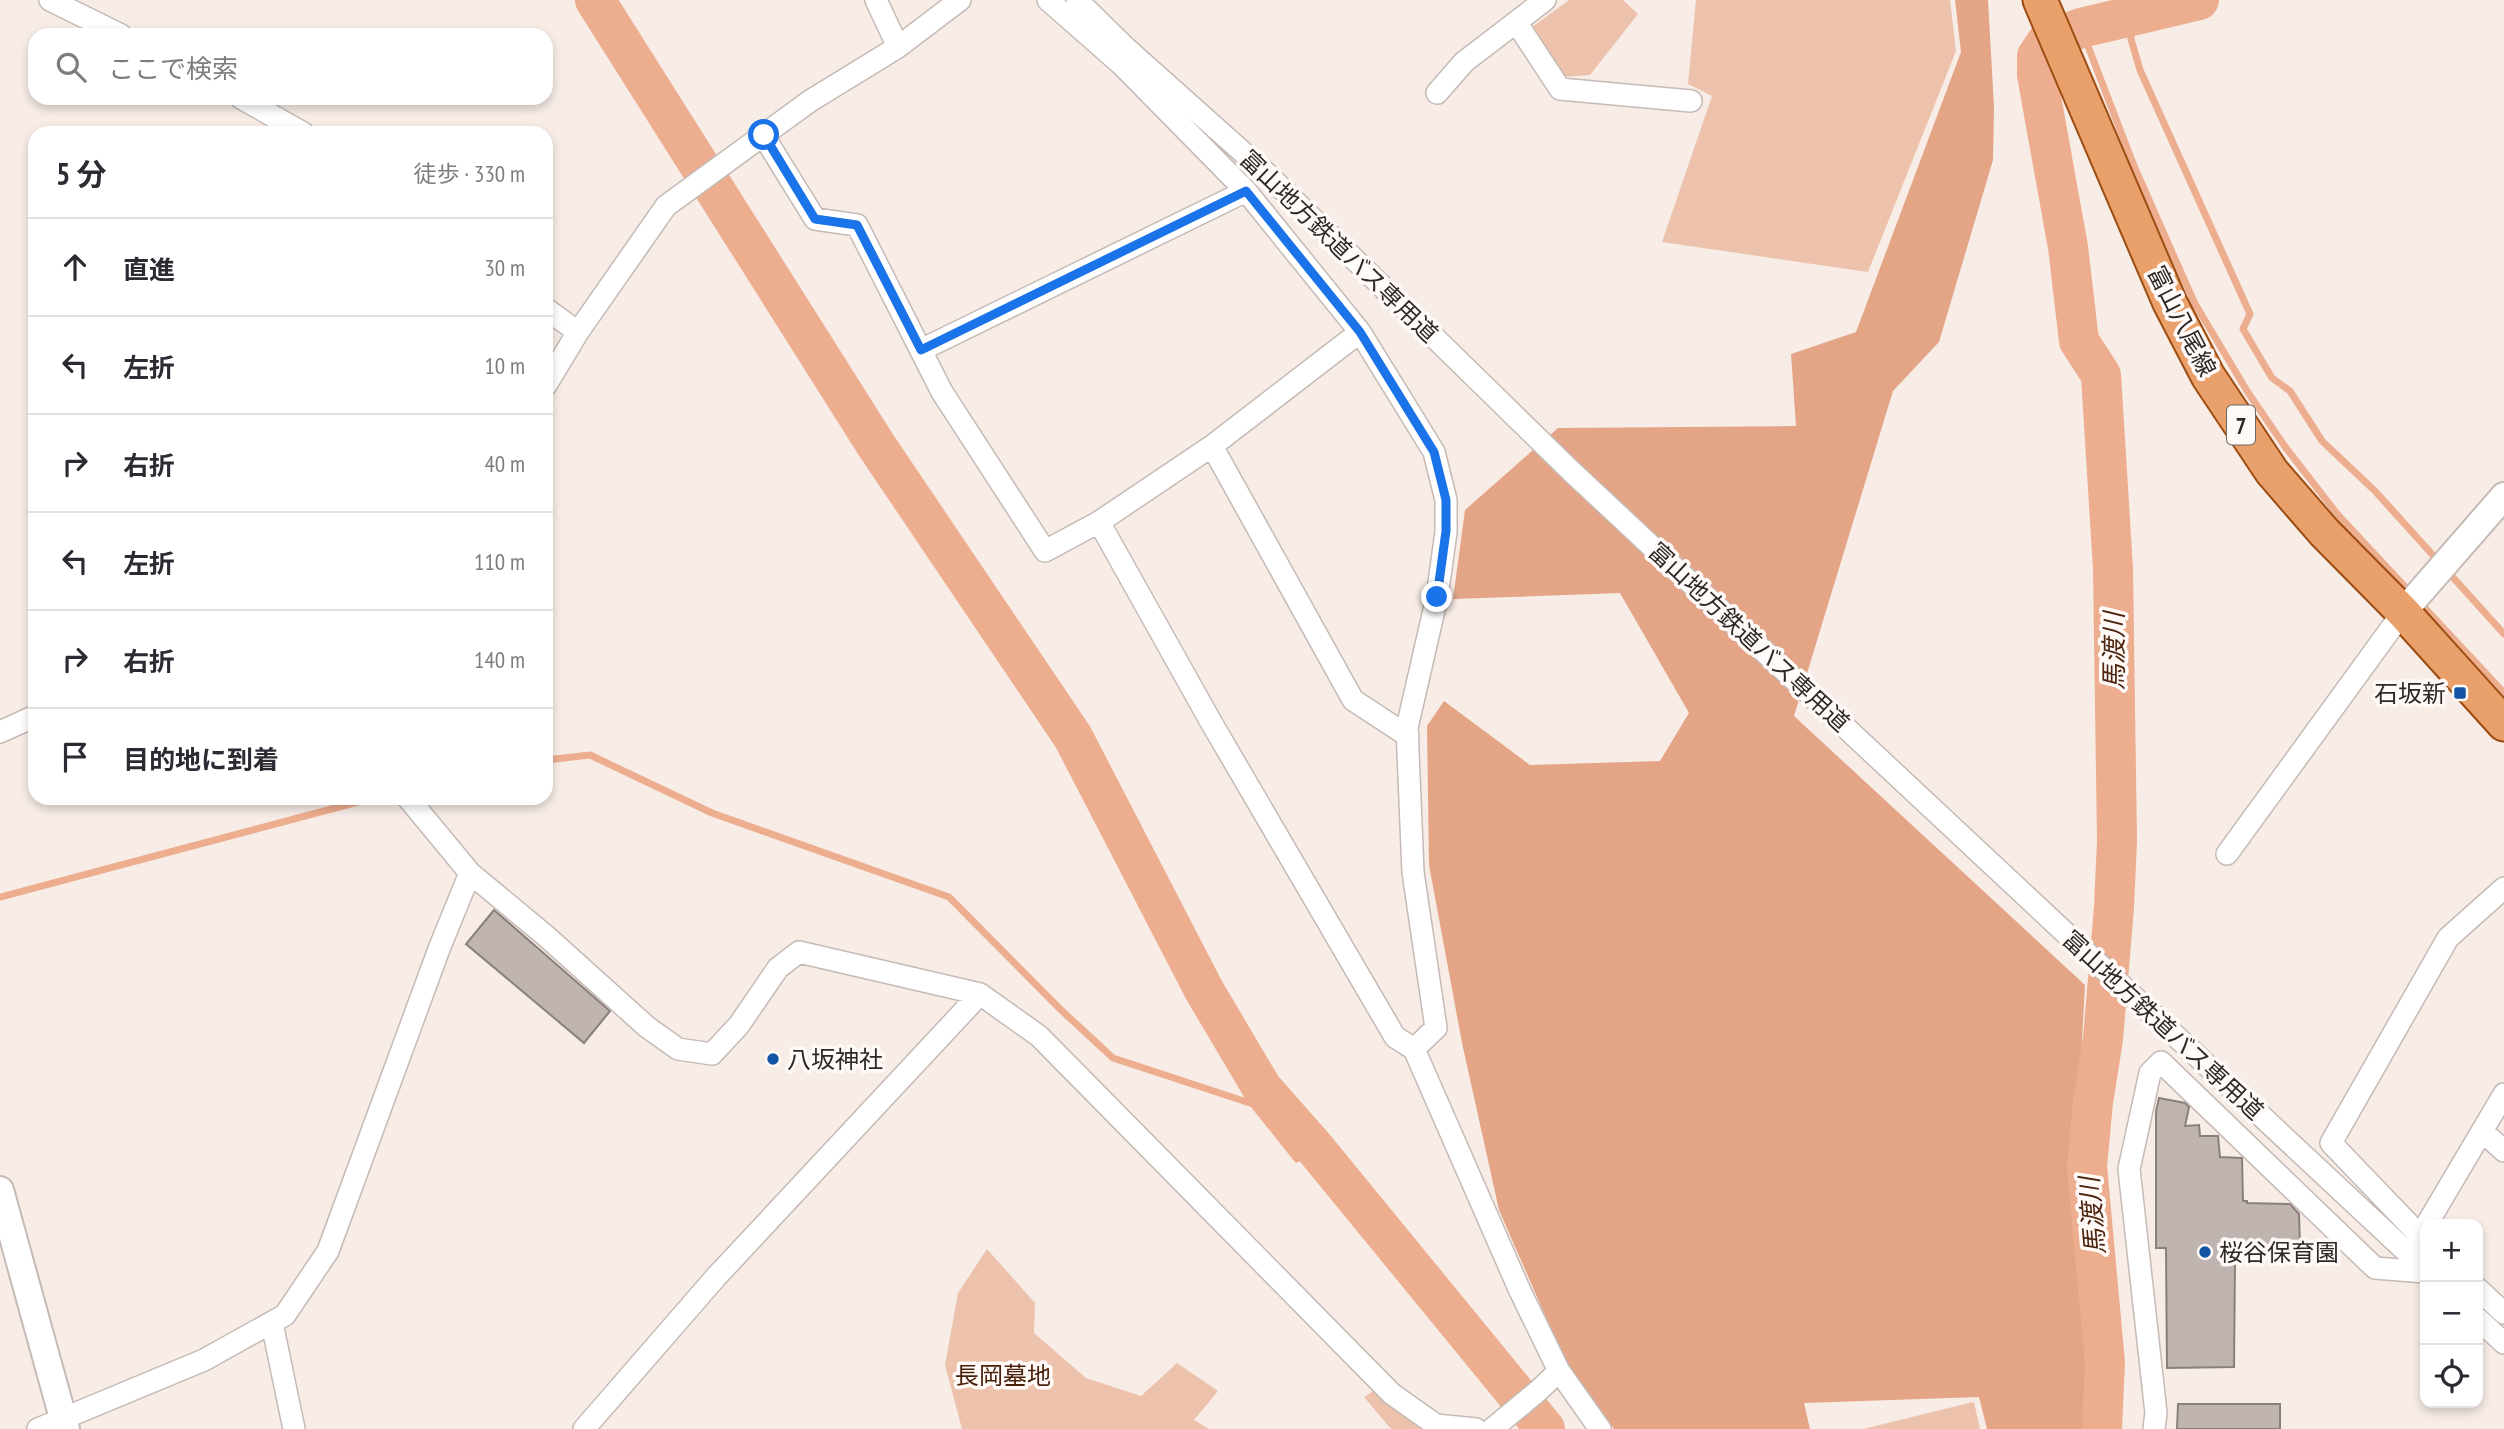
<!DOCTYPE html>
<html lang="ja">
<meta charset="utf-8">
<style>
:root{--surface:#fff;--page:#f2f2f3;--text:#2b2b33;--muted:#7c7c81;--line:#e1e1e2}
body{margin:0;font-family:"PT Sans Narrow","Noto Sans JP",sans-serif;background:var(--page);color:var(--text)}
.controls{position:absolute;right:21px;bottom:21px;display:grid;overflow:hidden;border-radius:14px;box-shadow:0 4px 10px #0003}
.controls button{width:63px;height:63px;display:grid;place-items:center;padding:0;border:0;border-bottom:2px solid var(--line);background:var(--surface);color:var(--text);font:35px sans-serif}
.stop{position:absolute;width:21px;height:21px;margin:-16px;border:5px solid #1a73e8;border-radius:50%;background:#fff}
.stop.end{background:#1a73e8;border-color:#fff;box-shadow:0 2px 7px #0008}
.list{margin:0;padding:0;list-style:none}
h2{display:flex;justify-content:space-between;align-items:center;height:91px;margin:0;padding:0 28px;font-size:30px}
h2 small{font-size:23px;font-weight:400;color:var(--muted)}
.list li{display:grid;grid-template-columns:46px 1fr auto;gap:21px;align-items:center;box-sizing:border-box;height:98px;padding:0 28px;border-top:2px solid var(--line)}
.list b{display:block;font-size:26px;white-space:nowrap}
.list em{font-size:23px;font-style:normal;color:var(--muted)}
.icon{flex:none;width:38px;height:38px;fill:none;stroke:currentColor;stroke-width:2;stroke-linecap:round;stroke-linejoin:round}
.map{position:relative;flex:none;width:2504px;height:1429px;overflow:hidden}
.search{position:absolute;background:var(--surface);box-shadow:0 4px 10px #0003;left:28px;top:28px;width:525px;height:77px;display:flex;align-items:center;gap:18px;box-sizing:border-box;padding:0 24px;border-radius:21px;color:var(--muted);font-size:26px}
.panel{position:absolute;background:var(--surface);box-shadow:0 4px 10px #0003;left:28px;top:126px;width:525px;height:679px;border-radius:21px}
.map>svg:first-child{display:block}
.green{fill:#ecc2ad}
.forest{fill:#e4a587}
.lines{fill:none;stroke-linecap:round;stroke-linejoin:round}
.stream{stroke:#edad8f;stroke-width:7}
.river{stroke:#edad8f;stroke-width:40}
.building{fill:#bfb4af;stroke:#8a807b;stroke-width:2}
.minor-casing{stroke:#c5bab5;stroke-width:24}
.tertiary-casing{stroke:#c5bab5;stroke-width:30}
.primary-casing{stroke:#9d4d12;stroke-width:37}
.minor{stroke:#fff;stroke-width:21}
.tertiary{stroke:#fff;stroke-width:26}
.primary{stroke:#e9a06a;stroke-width:33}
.route{stroke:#1a73e8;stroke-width:9}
.poi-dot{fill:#1454a4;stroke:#fffaf8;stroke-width:2.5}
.labels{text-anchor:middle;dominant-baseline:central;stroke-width:7;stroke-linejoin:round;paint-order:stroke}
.shield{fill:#fffaf8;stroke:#6c6866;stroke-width:2}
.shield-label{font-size:23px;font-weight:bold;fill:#2d2927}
.street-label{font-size:24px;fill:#2d2927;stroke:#fffaf8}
.poi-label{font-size:24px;fill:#2d2927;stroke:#fffaf8;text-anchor:start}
.park-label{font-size:24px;fill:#49210a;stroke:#fffaf8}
.water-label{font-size:26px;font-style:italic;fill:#4d240e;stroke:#fffaf8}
</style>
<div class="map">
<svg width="2504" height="1429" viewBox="0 0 2504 1429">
<rect width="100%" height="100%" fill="#f7ece6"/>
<!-- green -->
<path class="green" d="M1569 0H1623L1638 14 1590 75 1564 77 1528 30Z
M1696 0H1950L1956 51 1868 272 1662 242 1712 96 1688 84Z
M987 1249 1035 1303 1034 1333 1086 1378 1141 1396 1177 1363 1218 1391 1194 1420 1209 1429H962L945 1365 958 1293Z
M1378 1388 1430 1429H1391L1364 1397Z
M1974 1402 1980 1429H1863L1973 1402Z"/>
<!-- forest -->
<path class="forest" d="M1955 0H1988L1994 107 1993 160 1939 342 1893 391 1794 716 2085 985 2075 1173 2094 1345 2089 1429H1987L1979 1397 1804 1403 1810 1429H1614L1569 1370 1499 1210 1462 1043 1429 865 1427 726 1444 701 1530 765 1660 761 1689 713 1620 593 1453 599 1465 510 1558 428 1796 426 1791 354 1856 332 1961 52Z"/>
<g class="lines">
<!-- stream -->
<path class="stream" d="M2131 16V39L2140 70 2250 314 2243 329 2272 378 2290 391 2322 441 2375 491 2504 634
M2081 28 2134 166 2194 302 2247 391 2286 448 2338 515 2504 693
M546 760 590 755 712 813 949 897 1060 1009 1113 1058 1253 1104 1297 1159 1314 1147
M0 897 373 798"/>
<!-- river -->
<path class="river" d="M595 0 876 445 1073 737 1204 990 1262 1088 1314 1147 1545 1429
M2102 1429 2105 1363 2087 1166 2093 1102 2103 1039 2114 907 2117 841 2113 569 2101 375 2079 341 2068 247 2037 75V56L2047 41 2081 28 2199 0"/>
</g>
<!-- building -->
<path class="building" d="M494 910 610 1011 584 1043 466 944Z
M2159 1098 2185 1103 2189 1107 2185 1126 2199 1125 2200 1136H2218L2220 1157 2242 1158 2243 1201H2247V1203L2290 1204 2299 1214 2300 1246 2248 1248 2249 1259 2235 1260 2234 1367 2167 1368 2166 1248H2156V1111Z
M2178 1404H2280V1429H2177Z"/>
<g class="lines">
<!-- minor casing -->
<g class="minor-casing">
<path id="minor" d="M50 0 121 35
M876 0 898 47
M1048 0 1121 64 1246 191 1360 332 1434 452 1446 500V532L1437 597 1407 728 1413 872 1436 1028 1414 1049
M1077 0 1126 48 1265 172 1571 471 2425 1269
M1516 22 1560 89 1691 101
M1437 93 1464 62 1545 0
M241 98 303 133
M763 135 815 219 857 225 942 392 1045 551 1099 522
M546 309 578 332
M1360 332 1212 446 1099 522 1211 722 1395 1037 1414 1049 1520 1291 1559 1371 1600 1429
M921 350 1246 191
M546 385 578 332 666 206 810 101 898 47 960 0
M1212 446 1353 700 1408 736
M0 732 35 716
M408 798 470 873 546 936 647 1027 678 1049 712 1054 739 1025 778 968 799 952 980 994 1039 1036 1392 1394 1436 1425 1476 1429
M2227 854 2403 612
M2483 1132 2504 1151
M2427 1224 2504 1094
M2425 1241 2331 1143 2448 938 2504 888
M2478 1289 2504 1313
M2478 1319 2504 1343
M272 1323 294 1429
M38 1429 204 1360 285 1315 328 1251 439 949 470 873
M584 1429 716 1277 980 994
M1492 1429 1538 1391 1559 1371
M2154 1429 2156 1413 2129 1169 2150 1073 2161 1062 2375 1268 2425 1272"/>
</g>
<!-- tertiary casing -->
<g class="tertiary-casing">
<path id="tertiary" d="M2403 612 2504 496
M0 1190 66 1429"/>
</g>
<!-- primary casing -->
<g class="primary-casing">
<path id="primary" d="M2040 0 2170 303 2208 376 2272 472 2324 532 2403 612 2504 724"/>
</g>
<!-- minor -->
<use href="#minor" class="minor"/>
<!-- tertiary -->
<use href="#tertiary" class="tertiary"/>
<!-- primary -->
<use href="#primary" class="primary"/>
</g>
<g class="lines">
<!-- route -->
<path class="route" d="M764 135 815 219 857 225 921 350 1246 191 1360 332 1434 452 1446 500V531L1437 597"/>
</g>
<!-- markers -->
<g class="poi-dot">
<rect x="2453" y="686" width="14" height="14" rx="3.5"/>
<circle cx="773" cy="1059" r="7"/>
<circle cx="2205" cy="1252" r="7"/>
</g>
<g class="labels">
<!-- shield labels -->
<rect class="shield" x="2227" y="405.5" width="28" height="39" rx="5"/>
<g class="shield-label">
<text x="2241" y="425">7</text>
</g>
<!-- street labels -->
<g class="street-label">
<text transform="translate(1339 246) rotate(44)">富山地方鉄道バス専用道</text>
<text transform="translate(2182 321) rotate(63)">富山八尾線</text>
<text transform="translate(1749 637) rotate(43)">富山地方鉄道バス専用道</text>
<text transform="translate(2163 1025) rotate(43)">富山地方鉄道バス専用道</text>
</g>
<!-- poi labels -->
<g class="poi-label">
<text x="2446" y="693" text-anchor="end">石坂新</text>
<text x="787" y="1059">八坂神社</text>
<text x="2219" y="1252">桜谷保育園</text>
</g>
<!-- park labels -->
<g class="park-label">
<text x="1003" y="1375">長岡墓地</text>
</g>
<!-- water labels -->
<g class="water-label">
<text transform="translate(2113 651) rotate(-90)">馬渡川</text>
<text transform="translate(2092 1216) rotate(-95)">馬渡川</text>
</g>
</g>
</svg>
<div class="controls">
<button>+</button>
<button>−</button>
<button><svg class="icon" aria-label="locate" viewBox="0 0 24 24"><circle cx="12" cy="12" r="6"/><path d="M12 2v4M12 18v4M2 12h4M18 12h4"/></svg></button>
</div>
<div class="stop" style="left:764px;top:135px"></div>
<div class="stop end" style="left:1437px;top:597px"></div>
<div class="search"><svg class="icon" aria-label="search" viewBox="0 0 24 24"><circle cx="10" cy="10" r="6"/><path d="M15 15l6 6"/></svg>ここで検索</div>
<section class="panel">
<h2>5 分<small>徒歩 · 330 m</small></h2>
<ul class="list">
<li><svg class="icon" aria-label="ahead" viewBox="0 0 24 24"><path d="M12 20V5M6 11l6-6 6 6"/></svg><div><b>直進</b></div><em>30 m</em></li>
<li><svg class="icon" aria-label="left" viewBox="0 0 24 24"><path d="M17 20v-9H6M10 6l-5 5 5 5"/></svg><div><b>左折</b></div><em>10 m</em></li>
<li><svg class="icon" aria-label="right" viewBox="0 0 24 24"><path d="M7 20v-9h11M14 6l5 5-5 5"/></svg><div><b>右折</b></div><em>40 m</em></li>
<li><svg class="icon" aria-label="left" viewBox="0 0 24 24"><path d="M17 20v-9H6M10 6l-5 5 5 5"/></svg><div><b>左折</b></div><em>110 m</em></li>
<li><svg class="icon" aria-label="right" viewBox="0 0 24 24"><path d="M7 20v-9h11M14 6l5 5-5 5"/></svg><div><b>右折</b></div><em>140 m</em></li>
<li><svg class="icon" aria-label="arrive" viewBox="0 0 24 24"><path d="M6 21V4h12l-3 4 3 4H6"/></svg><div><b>目的地に到着</b></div></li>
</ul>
</section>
</div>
